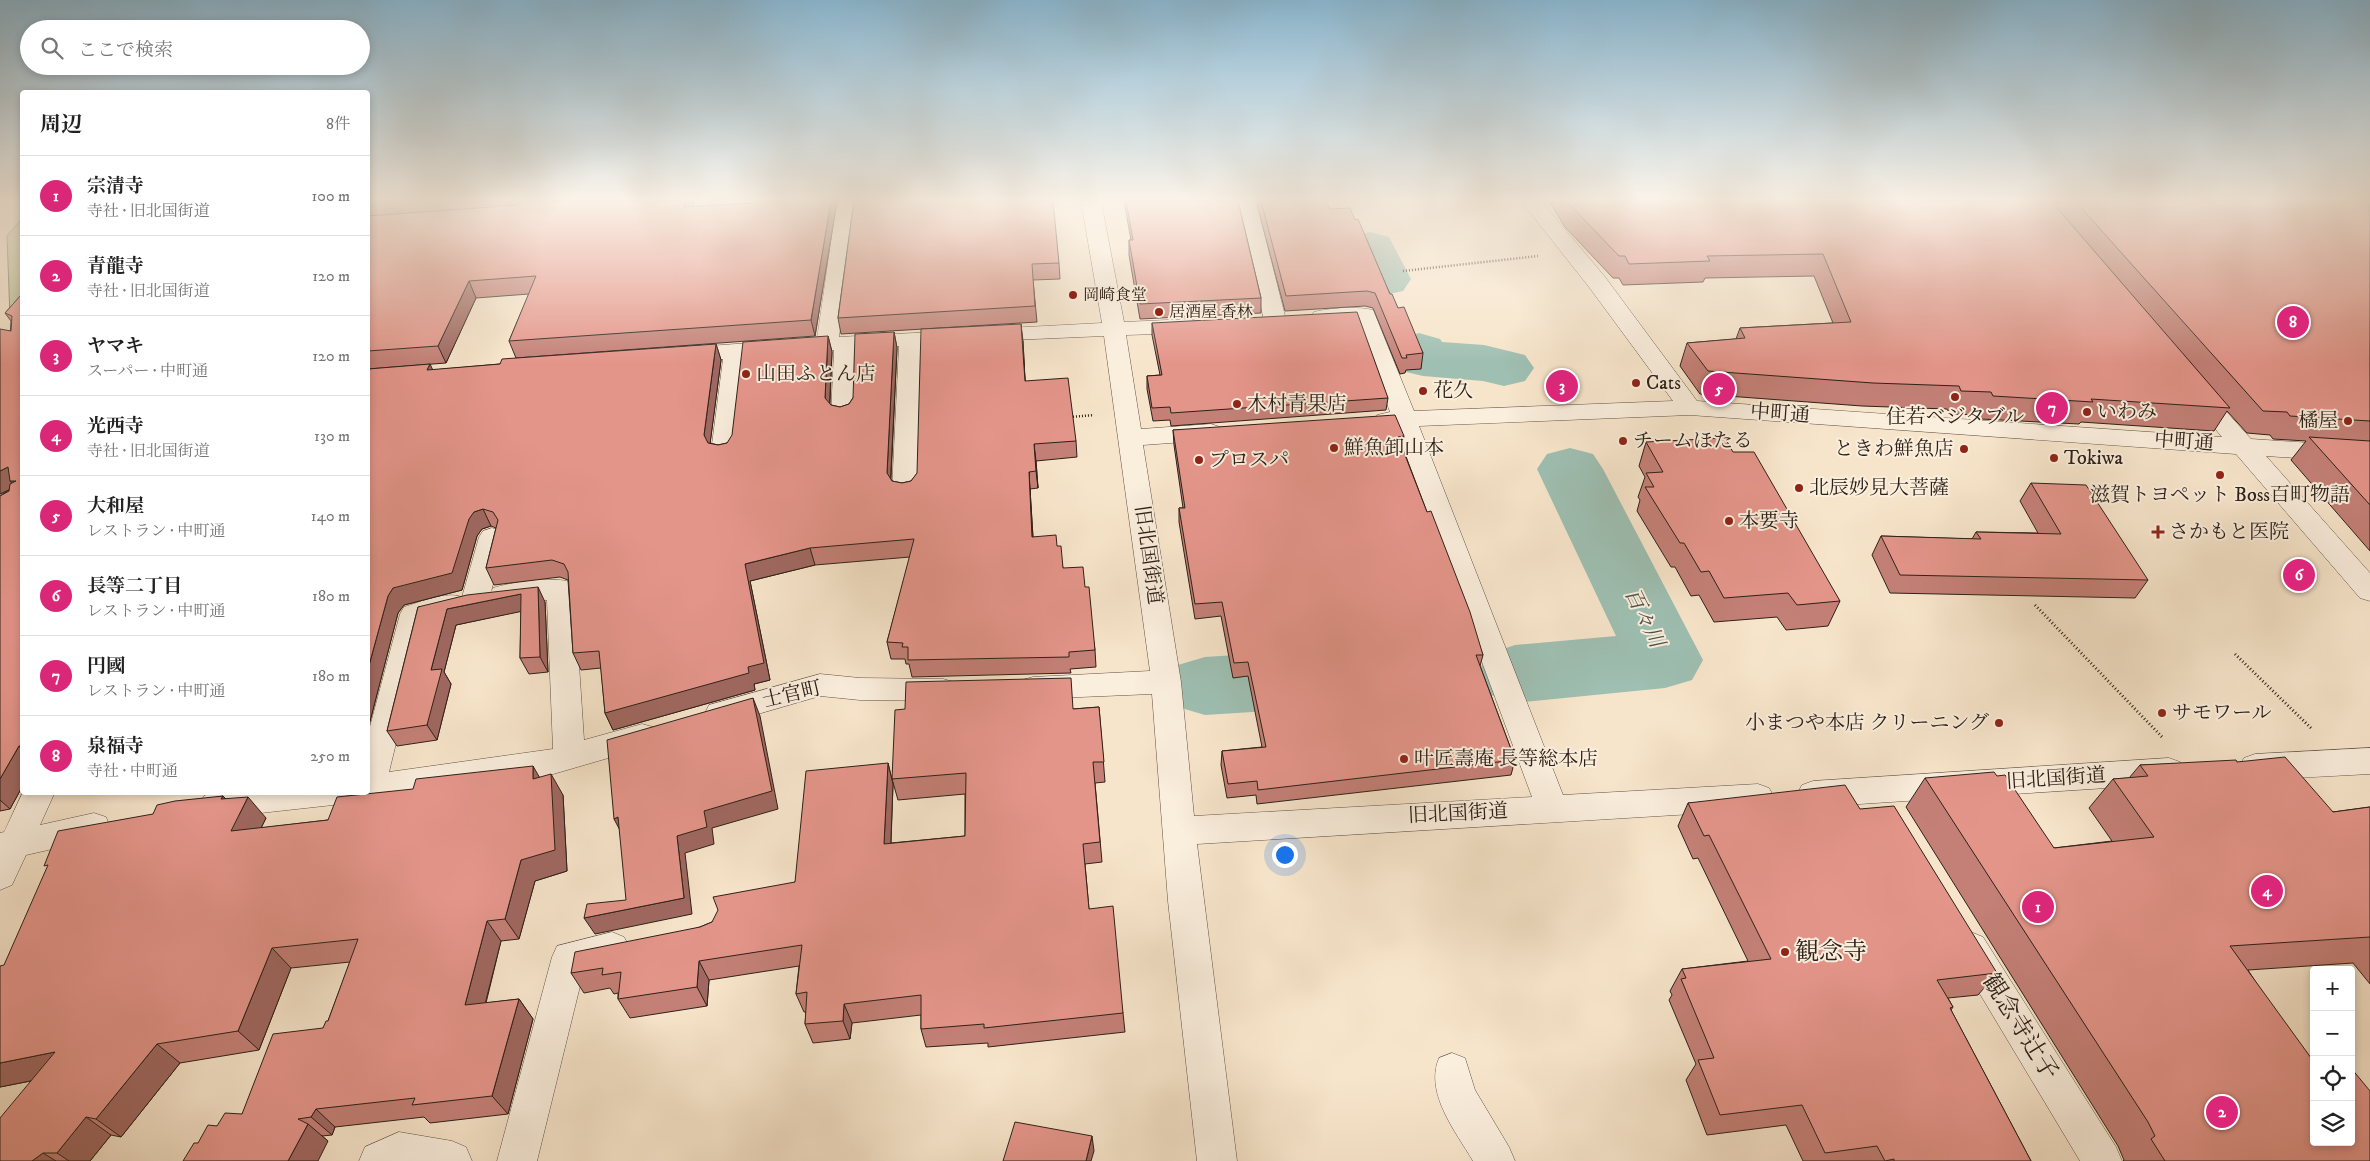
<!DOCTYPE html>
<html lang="ja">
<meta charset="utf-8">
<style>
:root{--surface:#fff;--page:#f2f2f2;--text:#222;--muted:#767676;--line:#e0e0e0;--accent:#db2777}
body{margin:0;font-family:"IM FELL DW Pica","Noto Serif JP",serif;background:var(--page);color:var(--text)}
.controls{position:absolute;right:15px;bottom:15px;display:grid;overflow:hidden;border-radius:5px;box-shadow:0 2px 8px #0003}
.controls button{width:45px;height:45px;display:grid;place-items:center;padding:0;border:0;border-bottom:1px solid var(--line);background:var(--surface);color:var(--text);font:25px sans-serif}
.you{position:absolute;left:1284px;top:854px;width:18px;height:18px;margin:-12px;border:4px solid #fff;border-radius:50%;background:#1a73e8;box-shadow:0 0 0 8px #1a73e833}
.badge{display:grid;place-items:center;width:32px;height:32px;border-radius:50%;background:var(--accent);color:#fff;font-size:16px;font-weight:700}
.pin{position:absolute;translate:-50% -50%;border:2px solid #fff;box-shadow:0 1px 5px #0006}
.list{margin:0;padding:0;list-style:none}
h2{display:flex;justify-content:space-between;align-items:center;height:65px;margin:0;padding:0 20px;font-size:21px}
h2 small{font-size:16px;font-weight:400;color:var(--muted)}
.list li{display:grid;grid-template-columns:32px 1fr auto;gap:15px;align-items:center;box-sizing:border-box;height:80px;padding:0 20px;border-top:1px solid var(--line)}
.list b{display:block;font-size:19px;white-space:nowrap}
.list p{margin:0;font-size:16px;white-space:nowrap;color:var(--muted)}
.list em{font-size:16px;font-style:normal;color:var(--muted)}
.icon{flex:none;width:28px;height:28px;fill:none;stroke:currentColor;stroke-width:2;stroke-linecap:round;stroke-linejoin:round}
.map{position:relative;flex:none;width:2370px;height:1161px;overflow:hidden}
.search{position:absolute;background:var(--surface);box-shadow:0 2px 8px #0003;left:20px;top:20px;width:350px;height:55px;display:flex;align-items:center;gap:12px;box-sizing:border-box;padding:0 18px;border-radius:28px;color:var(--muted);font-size:19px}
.panel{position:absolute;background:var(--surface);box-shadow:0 2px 8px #0003;left:20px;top:90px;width:350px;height:705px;border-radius:5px}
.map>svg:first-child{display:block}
.green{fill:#bcc598;stroke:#747258}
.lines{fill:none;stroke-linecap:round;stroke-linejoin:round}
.river{fill:#9ebfb2;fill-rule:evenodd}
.minor-casing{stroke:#605146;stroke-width:1}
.path-far1{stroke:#2d2019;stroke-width:2.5;stroke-dasharray:1 2;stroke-linecap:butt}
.path{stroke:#2d2019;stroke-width:3;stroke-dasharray:1 2.5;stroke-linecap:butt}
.minor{fill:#faeedd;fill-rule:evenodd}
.wall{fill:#c48077;stroke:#2d2019}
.shaded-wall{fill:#a06861;stroke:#2d2019}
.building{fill:#e4958a;stroke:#2d2019}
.poi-dot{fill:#8f2418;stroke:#faeedd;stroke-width:2}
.labels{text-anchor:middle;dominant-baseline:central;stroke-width:4;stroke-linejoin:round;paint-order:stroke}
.far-poi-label{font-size:16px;fill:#2d2019;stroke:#faeedd;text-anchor:start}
.poi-label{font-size:20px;fill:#2d2019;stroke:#faeedd;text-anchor:start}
.street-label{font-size:20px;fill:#2d2019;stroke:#faeedd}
.water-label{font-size:21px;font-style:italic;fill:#4f5047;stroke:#faeedd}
.near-poi-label{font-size:24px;fill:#2d2019;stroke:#faeedd;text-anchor:start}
.near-street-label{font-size:24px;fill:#2d2019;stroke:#faeedd}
</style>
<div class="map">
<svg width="2370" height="1161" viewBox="0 0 2370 1161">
<rect width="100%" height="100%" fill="#f7e5cb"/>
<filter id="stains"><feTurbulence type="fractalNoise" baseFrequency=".004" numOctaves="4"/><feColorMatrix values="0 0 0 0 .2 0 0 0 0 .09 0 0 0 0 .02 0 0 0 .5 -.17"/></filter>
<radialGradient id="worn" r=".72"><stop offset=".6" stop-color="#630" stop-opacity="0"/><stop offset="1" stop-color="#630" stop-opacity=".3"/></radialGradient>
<!-- green -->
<path class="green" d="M22 218V317H10L7 236Z"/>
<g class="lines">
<!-- river -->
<path class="river" d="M1370 232 1389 237 1411 279 1403 291 1384 295 1365 291 1357 279 1343 248 1351 237Z
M1419 333 1440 339 1442 342 1484 345 1525 355 1534 368 1525 381 1504 386 1483 381 1423 376 1402 371 1390 351 1398 339Z
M1570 448 1593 454 1603 469 1703 660 1692 680 1665 688 1515 703 1488 694 1477 674 1488 654 1515 645 1616 636 1537 469 1547 454Z
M1347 648 1374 656 1385 677 1374 698 1347 706 1205 715 1178 707 1167 686 1178 665 1205 657Z"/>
<!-- minor casing -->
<g class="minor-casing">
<path id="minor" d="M837 201H857L839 337 1102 323 1081 201H1101L1124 322 1189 319 1197 321 1200 326 1197 331 1189 333 1126 335 1141 429 1211 424 1220 427 1223 432 1220 437 1211 440 1143 445 1181 682 1194 816 1532 797 1395 427 1377 425 1374 420 1377 415 1390 412 1357 322 1322 324 1314 322 1311 317 1314 312C1331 308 1356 306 1373 310L1414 411 1673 401 1589 287 1521 201H1541L1605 277 1697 401 2222 437 2185 393 2189 388 2197 386 2205 388 2251 439 2370 447V463L2266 456 2370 573V601L2360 598 2236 454 1690 415 1419 426 1563 795 1758 784 1769 788 1774 797 1769 806 1758 810 1197 844 1237 1161H1197L1168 901 1152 694 1033 699 1022 696 1018 688 1022 680 1033 677 1150 671 1104 336 922 344 918 490 914 496 905 498 896 496 892 490 899 346 857 349 855 415 851 420 843 422 835 420 831 415 834 350 746 357 735 452 732 458 723 460 714 458 711 452 723 359 681 362 673 360 670 355 673 350 681 348 817 338Z
M1236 201H1256L1286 320 1283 325 1275 327 1267 325 1264 320Z
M492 528 501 531 505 537 491 592 493 588C513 582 551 576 570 582L574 589 584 740 642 724 653 727 657 736 653 745 543 777 369 801 357 797 354 792H368V734L400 614 404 607C421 602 445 591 462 597L479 537 483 531ZM490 596 493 602 503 605 547 600 553 749 389 772 426 621 463 611 466 606 475 609 485 606Z
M820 674 860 678 943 679 954 682 958 690 954 698 943 701 860 700 820 696 720 725 709 721 705 713 709 705Z
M2370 748V774L2255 780 2244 776 2239 767 2244 758 2255 754Z
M2169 758 2180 762 2185 771 2180 780 2169 784 1813 807 1802 803 1797 794 1802 785 1813 781Z
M23 792H55L40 825 94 813 106 817 110 827 106 837 26 855 12 885 0 890V833L4 832Z
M213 792H349L344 801 333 805 215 818 204 814 199 805 204 796Z
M612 932 624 937 630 948 624 959 584 970 537 1161H497L552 957 557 946Z
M1971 932 1983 937 2116 1147 2122 1161H2080L1959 959 1953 948 1959 937Z
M1452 1053 1465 1058 1475 1090 1509 1147 1515 1161H1473C1456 1132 1424 1093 1439 1058Z
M399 1132 452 1141 466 1147 472 1161H359L365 1147Z"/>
</g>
<!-- path-far1 -->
<path class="path-far1" d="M1403 271 1538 256
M1070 417 1094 415"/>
<!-- path -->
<path class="path" d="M2035 605 2163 738
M2235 654 2312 729"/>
<!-- minor -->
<use href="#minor" class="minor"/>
</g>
<!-- wall -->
<path class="wall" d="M368 201H695L693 207 837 201 815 336 516 358 509 341 529 294 476 298 446 363 368 369 433 370 500 364 716 344 721 360 710 443 718 445 727 443 828 336 832 352 830 404 831 405 840 407 849 404 894 332 897 348 891 479 892 481 902 483 911 481 1023 341 1025 381 1076 441 1077 457 1036 461 1038 488 1030 489 1033 537 1057 546 1063 568 1085 587 1095 650 1096 667 1070 669 1071 673 912 677 909 664H906L905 659H891L887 642 910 557 815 565 750 581 770 680 754 684 755 690 613 730 605 713 601 668 581 670 573 653 568 580 560 577 494 585 486 568 496 528 491 526 482 529 477 536 462 590 404 605 398 613 368 729Z
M854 201 1059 263 1060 279 1033 280 1037 322 841 334 838 318Z
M1124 201H1238L1261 298V313L1140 319 1129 255V240H1131Z
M1256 201H1326L1330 209 1355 220 1390 294 1423 353 1421 369 1406 370 1405 373 1400 374 1373 308 1365 306 1285 311Z
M1549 201H2370V551L2291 460 2306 441 2273 439 2270 435 2247 433 2227 411 2214 431 2081 422 2079 424 1981 419 1979 415 1950 414 1947 409 1862 406 1700 394 1680 366 1687 343 1736 339 1740 328 1833 323 1814 276 1705 278 1703 282 1623 285 1619 278H1613L1565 227Z
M22 294V787L10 809 0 811V496L9 490 0 494 11 321 5 313Z
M1152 323 1388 398 1386 410 1171 426 1170 420 1153 421 1147 389V376L1160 375 1152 335Z
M1173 430 1404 436 1402 446 1427 512 1483 655 1480 666 1515 760 1511 775 1257 804 1256 795 1227 798 1221 765 1222 751 1262 747 1248 676 1233 678 1221 616 1195 619 1179 522V508H1183L1174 445Z
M1646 442 1840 601 1828 626 1786 630 1777 617 1714 622 1699 595 1691 596 1675 567H1671L1637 511 1640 500 1638 497 1645 477 1639 466Z
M2031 483 2148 580 2135 598 1890 593 1872 555 1881 536 1972 539 1976 532 2038 533 2020 501Z
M545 602 548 672 529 674 520 658 521 611 456 625 444 672 451 684 437 740 397 746 387 731 418 607Z
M1099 707 1105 782 1095 783 1102 862 1085 864 1089 909 1123 1013 1125 1032 988 1047V1043L926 1047 921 1029V1015L852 1023 850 1039 813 1043 805 1024 806 1012H804L796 994 799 966 709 980 707 1006 630 1018 618 999V993L614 994 610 988 584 993 571 973 700 927 712 922 795 882 888 763 893 784 891 843 965 836V794L898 800 892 779 1074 709Z
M2237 762 2333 812 2370 807V984L2353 963 2248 970 2370 1161H2123L2124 1160 2118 1146 1906 807 1925 778 2054 848 2112 841 2089 808 2113 779 2129 778 2140 765Z
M539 777 563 795 567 871 535 881 519 939 501 941 486 1003 519 999 533 1019 508 1114 430 1123 424 1117 335 1127 332 1135 322 1136 328 1141 198 1143 217 1126 242 1114 323 1028 328 1021 350 962 291 968 259 1050 180 1063 121 1137 111 1135 90 1161H0L31 1081 0 1087 4 965 153 814 223 796 226 799 266 818 261 828 328 820Z
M1688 803 1860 809 1997 973 1978 995 1948 998 1953 1007 1951 1010 2031 1161H1803L1786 1125 1707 1135 1686 1080 1696 1064 1669 1000 1672 995 1670 991 1682 969 1748 961 1698 858 1693 859 1678 826Z"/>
<!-- shaded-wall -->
<path class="shaded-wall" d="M686 201H695L688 223 684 207Z
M831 201H837L815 336 811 320Z
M469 281 476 298 446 363 438 346Z
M1021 324 1023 341 1026 398 1025 381Z
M894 332 897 348 890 490 887 473Z
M828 336 832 352 829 415 825 398Z
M716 344 721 360 709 452 704 435Z
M430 364 438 381 427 370Z
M1034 444 1036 461 1038 488 1036 471Z
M8 467 16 481H10L15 487 0 494V471Z
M1029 472 1030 489 1034 554 1032 537Z
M483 509 491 526 482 529 477 536 462 590 404 605 398 613 368 729V669L388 596 393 588 474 512Z
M810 548 815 565 750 581 770 680 754 684 755 690 613 730 605 713 748 667 745 564Z
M538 587 545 602 548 672 540 657Z
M521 594 528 610 456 625 444 672 451 684 437 740 427 725 431 670 447 609Z
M753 698 760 716 778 809 712 828 714 844 685 853 692 914 595 934 584 918 684 898 677 836 704 811Z
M19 746 22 750V787L10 809 0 800V779Z
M888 763 893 784 890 864 884 844Z
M533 766 545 787 533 779Z
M551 774 563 795 567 871 535 881 519 939 505 919 521 860Z
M223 796 239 815 248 797 266 818 249 852 231 831 221 799Z
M618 817 623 836 614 819Z
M487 921 501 941 480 1024 465 1005Z
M272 948 291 968 259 1050 238 1031Z
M699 961 709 980 707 1006 697 987Z
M519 999 533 1019 508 1114 492 1096Z
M844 1004 852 1023 850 1039 843 1021Z
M157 1044 180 1063 121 1137 96 1119Z
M55 1052 80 1071 0 1087V1063Z
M316 1109 335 1127 332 1135 311 1117Z
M86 1117 111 1135 90 1161H69L57 1153Z
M308 1124 328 1141 318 1161H288Z
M1092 1136 1094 1151 1091 1161H1086Z
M43 1153 56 1161H32Z"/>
<!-- building -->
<path class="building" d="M522 201H686L684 207 754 203 755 201H831L811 320 509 341 536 276 469 281 438 346 368 351V216L518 205Z
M854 201H1053L1059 263 1032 264 1035 306 838 318Z
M1126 201H1238L1261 298 1140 304 1129 240H1133Z
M1261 201H1326L1330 209 1350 208 1355 220 1358 219 1390 294H1392L1398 308 1404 307 1423 353 1406 355 1407 358H1402L1375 293 1367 291 1286 296Z
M1567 201H2051L2230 408 2091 399 2093 402 1993 396 1991 392 1961 391 1959 386 1873 383 1708 371 1687 343 1745 338 1740 328 1851 322 1823 254 1707 256 1710 261 1629 264 1625 256H1619L1570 205Z
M2075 201H2370V421L2290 416 2287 412 2263 411Z
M22 294V746H19L0 779V496L9 491 10 484 16 481H10L8 467 0 471V329L11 331 12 316 5 313Z
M1357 312 1388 398 1171 413 1170 407 1152 408 1147 376 1162 375 1152 323Z
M1021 324 1025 381 1068 378 1076 441 1034 444 1036 471 1029 472 1032 537 1056 535 1057 546H1061L1063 568 1083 567 1085 587H1089L1095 650 1069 652V657L908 660V647H902L903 643 887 642 914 539 810 548 745 564 764 663 748 667 749 673 605 713 599 651 573 653 568 572 564 564 552 560 486 568 498 520 493 512 483 509 474 512 469 519 452 573 393 588 388 596 368 669V369L430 364 427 370 500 364 502 359 716 344 704 435 708 443 718 445 727 443 732 435 743 342 828 336 825 398 831 405 840 407 849 404 853 398 855 334 894 332 887 473 892 481 902 483 911 481 917 473 921 329Z
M1395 415 1404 436 1398 437 1427 512 1431 511 1470 612 1483 655H1476L1515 760 1258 790 1257 781 1228 784 1222 751 1266 747 1248 662 1234 663 1222 602 1195 604 1179 508H1185L1173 430Z
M2309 437 2370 441V505Z
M1725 438 1733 452H1754L1840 601 1797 605 1788 593 1724 598 1709 571 1701 572 1684 543H1680L1645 487H1654L1646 473 1663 472 1646 442Z
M2031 483 2086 485 2148 580 1900 575 1881 536 1981 539 1976 532 2061 534Z
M538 587 540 657 520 658 521 594 447 609 431 670 442 669 427 725 387 731 418 607 467 595Z
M1071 678 1073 709 1099 707 1104 762H1093L1100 842 1083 844 1089 909 1113 906 1123 1013 984 1028V1024L921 1029V995L844 1004 843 1021 805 1024 807 992 796 994 802 945 699 961 697 987 618 999 621 972 602 975 603 968 571 973 575 952 700 927 712 922 718 910 713 897 795 882 806 771 888 763 884 844 965 836 966 773 892 779 895 710 905 709 906 682Z
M753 698 772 791 704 811 707 827 677 836 684 898 584 918 587 904 626 900 618 817 614 819 607 740Z
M2285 757 2333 812 2370 807V937L2230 946 2314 1062V1142H2351V1068L2370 1091V1161H2165L2151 1139 2155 1136 2148 1122 1925 778 1994 772 1997 776 2005 775 2054 848 2154 837 2113 779 2148 776 2140 765 2236 760 2237 762Z
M533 766V779L551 774 555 850 521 860 505 919 487 921 465 1005 519 999 492 1096 412 1105 415 1098 316 1109 311 1117 298 1119 308 1124 288 1161H183L194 1143H198L208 1125 217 1126 225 1113 242 1114 273 1034 323 1028 326 1021H328L358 939 272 948 238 1031 157 1044 96 1119 86 1117 57 1153H43L32 1161H0V1118L55 1052 0 1063V966L4 965 48 865 44 866 58 831 153 814 157 805 175 801 223 796 221 799 248 797 231 831 328 820 337 797 413 789 416 779Z
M1845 785 1860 809 1894 806 1997 973 1937 980 1953 1007 1950 1008 2031 1161H1894V1159L1885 1161 1877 1146 1825 1153 1802 1105 1720 1115 1698 1060 1714 1058 1681 979 1686 978 1682 969 1771 959 1709 835 1704 836 1688 803Z
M1015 1122 1092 1136 1086 1161H1003Z"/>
<!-- sky -->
<linearGradient id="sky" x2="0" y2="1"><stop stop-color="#8ab8d2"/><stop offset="0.55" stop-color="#fbf3e8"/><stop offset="1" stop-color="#fbf3e8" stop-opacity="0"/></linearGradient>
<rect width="2370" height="363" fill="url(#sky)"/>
<!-- markers -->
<g class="poi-dot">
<circle cx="1073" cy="295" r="5"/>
<circle cx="1159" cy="312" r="5"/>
<circle cx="746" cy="374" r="5"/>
<circle cx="1636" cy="383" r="5"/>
<circle cx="1423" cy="391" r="5"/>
<circle cx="1955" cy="397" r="5"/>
<circle cx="1237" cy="404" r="5"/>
<circle cx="2087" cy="412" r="5"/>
<circle cx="2348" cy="421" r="5"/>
<circle cx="1623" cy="441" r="5"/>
<circle cx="1334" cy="448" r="5"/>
<circle cx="1964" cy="449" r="5"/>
<circle cx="2054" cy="458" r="5"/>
<circle cx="1199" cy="460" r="5"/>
<circle cx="2220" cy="475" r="5"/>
<circle cx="1799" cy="488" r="5"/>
<circle cx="1729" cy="521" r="5"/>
<path d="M2155.5 524.5h5v5h5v5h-5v5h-5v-5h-5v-5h5z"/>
<circle cx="2162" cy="713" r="5"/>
<circle cx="1999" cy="723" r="5"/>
<circle cx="1404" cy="759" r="5"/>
<circle cx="1785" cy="952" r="5"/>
</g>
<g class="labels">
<!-- far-poi labels -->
<g class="far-poi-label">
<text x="1083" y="295">岡崎食堂</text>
<text x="1169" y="312">居酒屋 香林</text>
</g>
<!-- poi labels -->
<g class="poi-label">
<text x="756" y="374">山田ふとん店</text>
<text x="1646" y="383">Cats</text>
<text x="1433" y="391">花久</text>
<text x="1247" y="404">木村青果店</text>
<text x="2097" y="412">いわみ</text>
<text x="1955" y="417" text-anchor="middle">住若ベジタブル</text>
<text x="2338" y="421" text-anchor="end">橘屋</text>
<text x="1633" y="441">チームほたる</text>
<text x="1344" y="448">鮮魚卸山本</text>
<text x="1954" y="449" text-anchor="end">ときわ鮮魚店</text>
<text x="2064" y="458">Tokiwa</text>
<text x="1209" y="460">プロスパ</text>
<text x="1809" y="488">北辰妙見大菩薩</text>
<text x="2220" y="495" text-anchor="middle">滋賀トヨペット Boss百町物語</text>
<text x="1739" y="521">本要寺</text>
<text x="2169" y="532">さかもと医院</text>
<text x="2172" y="713">サモワール</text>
<text x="1989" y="723" text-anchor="end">小まつや本店 クリーニング</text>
<text x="1414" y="759">叶匠壽庵 長等総本店</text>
</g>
<!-- street labels -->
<g class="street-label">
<text transform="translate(1780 414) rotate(4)">中町通</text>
<text transform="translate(2184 442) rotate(4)">中町通</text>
<text transform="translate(1148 555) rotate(82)">旧北国街道</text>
<text transform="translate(792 695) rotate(-13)">士官町</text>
<text transform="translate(2056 779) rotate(-4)">旧北国街道</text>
<text transform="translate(1458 814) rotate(-3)">旧北国街道</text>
</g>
<!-- water labels -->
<g class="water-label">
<text transform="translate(1644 618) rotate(64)">百々川</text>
</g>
<!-- near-poi labels -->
<g class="near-poi-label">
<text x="1795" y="952">観念寺</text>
</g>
<!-- near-street labels -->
<g class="near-street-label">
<text transform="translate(2020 1027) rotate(58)">観念寺辻子</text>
</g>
</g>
<rect width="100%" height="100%" filter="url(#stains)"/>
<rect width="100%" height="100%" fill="url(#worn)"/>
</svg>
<div class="controls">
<button>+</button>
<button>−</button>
<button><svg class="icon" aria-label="locate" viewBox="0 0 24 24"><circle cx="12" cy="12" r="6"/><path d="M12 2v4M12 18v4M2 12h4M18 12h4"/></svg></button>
<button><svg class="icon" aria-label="layers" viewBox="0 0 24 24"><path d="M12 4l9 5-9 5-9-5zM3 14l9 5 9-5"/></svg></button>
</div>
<div class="you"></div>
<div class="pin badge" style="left:2038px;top:907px">1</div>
<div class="pin badge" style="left:2222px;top:1112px">2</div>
<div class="pin badge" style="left:1562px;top:386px">3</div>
<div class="pin badge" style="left:2267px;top:891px">4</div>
<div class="pin badge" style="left:1719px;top:389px">5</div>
<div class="pin badge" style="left:2299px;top:575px">6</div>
<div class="pin badge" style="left:2052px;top:408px">7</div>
<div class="pin badge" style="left:2293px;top:322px">8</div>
<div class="search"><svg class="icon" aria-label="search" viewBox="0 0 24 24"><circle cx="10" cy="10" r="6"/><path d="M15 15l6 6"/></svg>ここで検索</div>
<section class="panel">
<h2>周辺<small>8件</small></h2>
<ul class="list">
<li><span class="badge">1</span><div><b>宗清寺</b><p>寺社 · 旧北国街道</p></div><em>100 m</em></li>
<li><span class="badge">2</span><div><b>青龍寺</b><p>寺社 · 旧北国街道</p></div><em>120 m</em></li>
<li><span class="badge">3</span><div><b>ヤマキ</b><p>スーパー · 中町通</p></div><em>120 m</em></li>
<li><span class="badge">4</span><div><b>光西寺</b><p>寺社 · 旧北国街道</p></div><em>130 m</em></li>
<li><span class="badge">5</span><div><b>大和屋</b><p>レストラン · 中町通</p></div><em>140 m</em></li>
<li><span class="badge">6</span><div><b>長等二丁目</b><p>レストラン · 中町通</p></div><em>180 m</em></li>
<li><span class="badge">7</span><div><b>円國</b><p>レストラン · 中町通</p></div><em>180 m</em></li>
<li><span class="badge">8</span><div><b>泉福寺</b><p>寺社 · 中町通</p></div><em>250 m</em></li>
</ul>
</section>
</div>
